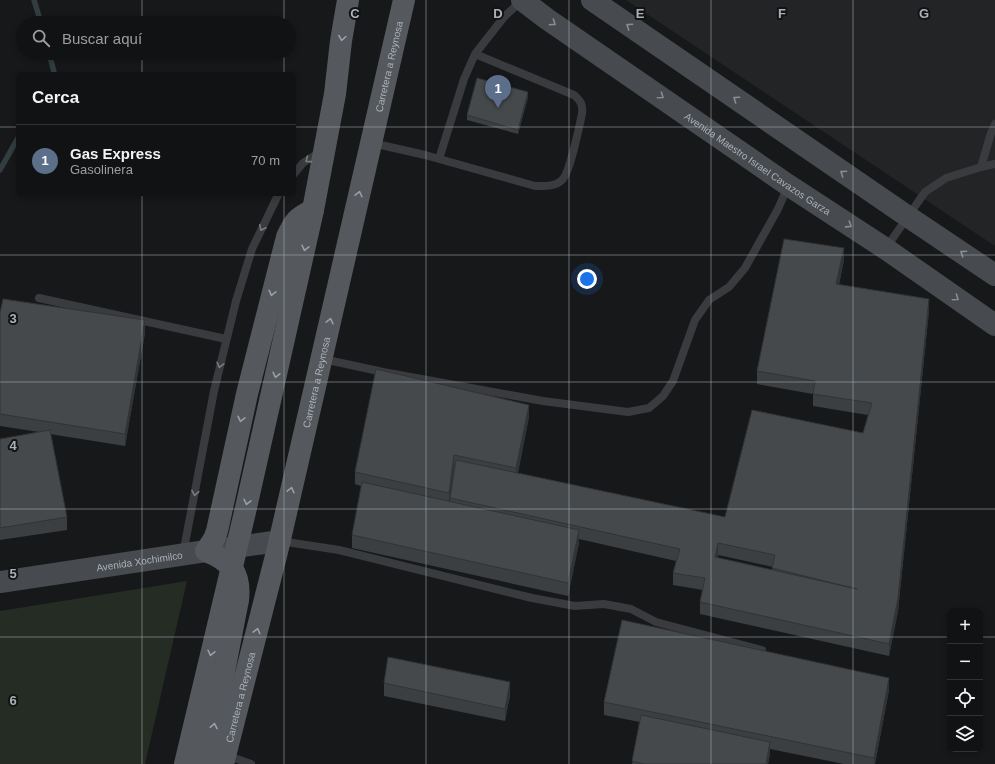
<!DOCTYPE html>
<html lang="es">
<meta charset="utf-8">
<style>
:root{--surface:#111213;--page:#1e2021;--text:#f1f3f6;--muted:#9c9ea0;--line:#303233;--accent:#e58943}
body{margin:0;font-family:Helvetica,sans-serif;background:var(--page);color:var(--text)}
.controls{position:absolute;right:12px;bottom:12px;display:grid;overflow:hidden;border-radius:8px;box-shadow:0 2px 6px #0003}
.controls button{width:36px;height:36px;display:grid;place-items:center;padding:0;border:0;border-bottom:1px solid var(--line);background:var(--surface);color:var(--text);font:20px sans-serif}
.you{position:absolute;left:587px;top:279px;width:14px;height:14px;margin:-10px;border:3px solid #fff;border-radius:50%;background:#1a73e8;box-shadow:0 0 0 6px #1a73e833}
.badge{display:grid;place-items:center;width:26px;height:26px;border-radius:50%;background:var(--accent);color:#fff;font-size:13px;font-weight:700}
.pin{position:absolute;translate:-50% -33px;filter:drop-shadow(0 1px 2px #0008)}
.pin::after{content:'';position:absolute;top:21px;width:14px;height:12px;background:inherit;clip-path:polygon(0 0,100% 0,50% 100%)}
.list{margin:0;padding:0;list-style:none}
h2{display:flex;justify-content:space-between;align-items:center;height:52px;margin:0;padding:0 16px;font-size:17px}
h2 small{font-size:13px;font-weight:400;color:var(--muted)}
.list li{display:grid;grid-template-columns:26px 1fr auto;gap:12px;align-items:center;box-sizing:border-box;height:72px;padding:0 16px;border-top:1px solid var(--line)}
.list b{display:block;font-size:15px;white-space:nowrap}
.list p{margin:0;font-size:13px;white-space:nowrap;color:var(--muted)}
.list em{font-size:13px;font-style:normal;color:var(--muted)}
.icon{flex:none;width:22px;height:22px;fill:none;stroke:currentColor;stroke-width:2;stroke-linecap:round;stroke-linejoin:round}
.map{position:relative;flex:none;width:995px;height:764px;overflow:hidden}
.search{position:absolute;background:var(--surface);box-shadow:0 2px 6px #0003;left:16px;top:16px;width:280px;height:44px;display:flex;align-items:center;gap:10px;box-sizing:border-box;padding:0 14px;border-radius:22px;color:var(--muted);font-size:15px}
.panel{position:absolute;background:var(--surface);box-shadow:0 2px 6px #0003;left:16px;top:72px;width:280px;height:124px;border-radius:8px}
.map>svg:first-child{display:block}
.built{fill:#232426}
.green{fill:#242c24}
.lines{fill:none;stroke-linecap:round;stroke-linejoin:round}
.stream{stroke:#313d41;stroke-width:5.5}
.lane{stroke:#393b3e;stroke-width:8}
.secondary{stroke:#474a4e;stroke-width:22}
.primary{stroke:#55585d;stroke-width:22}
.wall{fill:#3c3f41;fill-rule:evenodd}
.shaded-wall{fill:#313335}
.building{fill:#46494c;stroke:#313335;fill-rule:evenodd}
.oneway{stroke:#878e93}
.oneway2{stroke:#99a0a6}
.oneway3{stroke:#777c81}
.grid{fill:none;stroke:#aab2b8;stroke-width:1;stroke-opacity:0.55}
.labels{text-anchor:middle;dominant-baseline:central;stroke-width:4;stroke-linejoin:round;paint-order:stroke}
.street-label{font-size:10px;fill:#aab2b8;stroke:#121314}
.grid-label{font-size:13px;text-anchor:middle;font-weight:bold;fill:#aab2b8;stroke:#121314;stroke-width:4;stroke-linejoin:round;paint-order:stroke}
</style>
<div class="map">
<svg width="995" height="764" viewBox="0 0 995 764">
<rect width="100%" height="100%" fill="#171819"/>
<!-- built -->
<path class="built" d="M626 0H995V246Z"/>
<!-- green -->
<path class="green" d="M187 581 145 764H0V611Z"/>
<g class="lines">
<!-- stream -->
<path class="stream" d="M34 0 41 23
M49 53 54 72 52 75
M0 170 19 136"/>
<!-- lane -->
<path class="lane" d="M372 143 425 155 535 186C544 186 555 187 562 180 570 173 579 127 582 114 583 105 581 101 574 95L475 54
M439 159 464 79 475 54 504 17 522 0
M981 167 991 133 995 124
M293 175 303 163 320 152
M886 248 925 192 946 178 981 167 995 164
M39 298 226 339
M323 359 383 372 543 401 628 412 649 408 663 396 673 381 695 320 709 300 729 287 745 268 778 209 788 186
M280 541 339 550 532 598 575 606 604 604 631 609 656 622 762 650
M183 554 214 391 236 301 252 249 279 193
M226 755 251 764"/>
<!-- secondary -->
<g class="secondary">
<path id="s1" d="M522 0 547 19 788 185 886 249 995 325"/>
<path d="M592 0 907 216 995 275"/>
<path id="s2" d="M0 582 206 551 280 541"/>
</g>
<!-- primary -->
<g class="primary">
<path d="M185 764 245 512 313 210 335 94 341 41 348 0"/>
<path d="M206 764 238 600C241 573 231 561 206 551L214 539 217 531 247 394 287 237C294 222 297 217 313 210"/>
<path id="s3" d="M223 764 277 552 404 0"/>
</g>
</g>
<!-- wall -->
<path class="wall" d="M528 97 518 134 467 120V115Z
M844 260 839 285 929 311 898 611 889 656 700 614V602L703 590 673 585V573L676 561 579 539V543L568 596 352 548V535L361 486 355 484V472L529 417 518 473 725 517 863 433 868 415 813 406V394L757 384V371ZM454 468 450 498V502L449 501ZM718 555 773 567 772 570 718 558Z
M0 313 145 333 125 446 50 434 67 517V530L0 540V439L39 432 0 426Z
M384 683 510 695 505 721 384 696Z
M889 690 875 764H844L770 749V754L768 764H632L640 722 604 715V702Z"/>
<!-- shaded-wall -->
<path class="shaded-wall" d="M528 92V97L518 134V130Z
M844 248V260L836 297V284Z
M929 299V311L898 611 889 656V644Z
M145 320V333L125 446V434Z
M529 405V417L516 481V468Z
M454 455V468L449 505V493Z
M579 530V543L568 596V583Z
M718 543V555L715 570V557Z
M889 678V690L875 764H874V758Z
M510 682V695L505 721V709Z
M770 742V754L768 764H766Z"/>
<!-- building -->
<path class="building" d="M477 78 528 92 518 130 467 115Z
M784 239 844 248 836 284 929 299 898 598 889 644 700 602 705 578 673 573 680 549 450 498 456 460 725 517 752 410 863 433 872 403 813 394 815 381 757 371ZM718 543 775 555 772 568 857 589 715 557Z
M3 299 145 320 125 434 0 414V313Z
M376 369 529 405 516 468 454 455 449 493 355 472Z
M50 430 67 517 0 528V439Z
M362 482 579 530 568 583 352 535Z
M622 620 889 678 874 758 604 702Z
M388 657 510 682 505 709 384 683Z
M641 715 770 742 766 764H644L632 761Z"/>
<!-- one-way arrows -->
<defs><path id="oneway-chevron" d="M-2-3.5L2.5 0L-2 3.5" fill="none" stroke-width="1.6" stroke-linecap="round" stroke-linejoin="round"/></defs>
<g class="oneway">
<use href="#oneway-chevron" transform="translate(553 23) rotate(34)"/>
<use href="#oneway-chevron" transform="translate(629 26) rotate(-146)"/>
<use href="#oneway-chevron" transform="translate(661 96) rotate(35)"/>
<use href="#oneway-chevron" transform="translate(736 99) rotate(-146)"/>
<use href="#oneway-chevron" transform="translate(843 173) rotate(-146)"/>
<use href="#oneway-chevron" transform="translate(849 225) rotate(33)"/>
<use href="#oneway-chevron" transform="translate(963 253) rotate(-146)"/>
<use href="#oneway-chevron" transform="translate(956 298) rotate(35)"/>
</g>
<g class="oneway2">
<use href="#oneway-chevron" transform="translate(342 38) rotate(99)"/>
<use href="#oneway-chevron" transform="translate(359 194) rotate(-77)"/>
<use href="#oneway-chevron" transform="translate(305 248) rotate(103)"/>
<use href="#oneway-chevron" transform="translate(272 293) rotate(104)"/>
<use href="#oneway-chevron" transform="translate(330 321) rotate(-77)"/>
<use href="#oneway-chevron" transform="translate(276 375) rotate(103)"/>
<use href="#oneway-chevron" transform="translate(241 419) rotate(103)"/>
<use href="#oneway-chevron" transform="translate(291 490) rotate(-77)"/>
<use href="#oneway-chevron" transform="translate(247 502) rotate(103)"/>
<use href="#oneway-chevron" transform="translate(257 631) rotate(-76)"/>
<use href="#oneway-chevron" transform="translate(211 653) rotate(103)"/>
<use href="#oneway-chevron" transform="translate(214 726) rotate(-79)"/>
</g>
<g class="oneway3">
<use href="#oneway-chevron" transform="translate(308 160) rotate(143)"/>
<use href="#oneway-chevron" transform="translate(262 228) rotate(116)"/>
<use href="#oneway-chevron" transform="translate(220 365) rotate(104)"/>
<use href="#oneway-chevron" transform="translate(195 493) rotate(101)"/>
</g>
<!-- grid -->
<path class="grid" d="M142 0V23M284 0V23M426 0V764M569 0V764M711 0V764M853 0V764M142 53V75M284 53V75M0 127H19M293 127H995M142 193V764M284 193V764M0 255H995M0 382H995M0 509H995M0 637H950M980 637H995"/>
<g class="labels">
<!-- street labels -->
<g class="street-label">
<text stroke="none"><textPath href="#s3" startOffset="717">Carretera a Reynosa</textPath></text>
<text stroke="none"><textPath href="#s1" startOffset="287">Avenida Maestro Israel Cavazos Garza</textPath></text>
<text stroke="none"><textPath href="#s3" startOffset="393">Carretera a Reynosa</textPath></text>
<text stroke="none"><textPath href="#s2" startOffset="141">Avenida Xochimilco</textPath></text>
<text stroke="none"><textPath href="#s3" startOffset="69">Carretera a Reynosa</textPath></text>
</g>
</g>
<g class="grid-label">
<text x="355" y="18">C</text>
<text x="498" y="18">D</text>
<text x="640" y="18">E</text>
<text x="782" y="18">F</text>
<text x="924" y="18">G</text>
<text x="13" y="323">3</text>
<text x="13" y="450">4</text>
<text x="13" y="578">5</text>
<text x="13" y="705">6</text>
</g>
</svg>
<div class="controls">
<button>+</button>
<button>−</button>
<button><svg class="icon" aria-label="locate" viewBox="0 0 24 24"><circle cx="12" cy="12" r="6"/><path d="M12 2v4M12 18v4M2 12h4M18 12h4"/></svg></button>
<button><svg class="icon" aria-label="layers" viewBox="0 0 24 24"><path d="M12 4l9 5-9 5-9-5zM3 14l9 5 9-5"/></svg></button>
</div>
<div class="you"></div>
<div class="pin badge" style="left:498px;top:108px;background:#5c6f8a">1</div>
<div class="search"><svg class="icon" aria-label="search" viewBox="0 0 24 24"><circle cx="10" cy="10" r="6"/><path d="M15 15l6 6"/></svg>Buscar aquí</div>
<section class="panel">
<h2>Cerca<small></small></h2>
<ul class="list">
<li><span class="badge" style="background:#5c6f8a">1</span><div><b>Gas Express</b><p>Gasolinera</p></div><em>70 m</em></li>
</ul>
</section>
</div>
